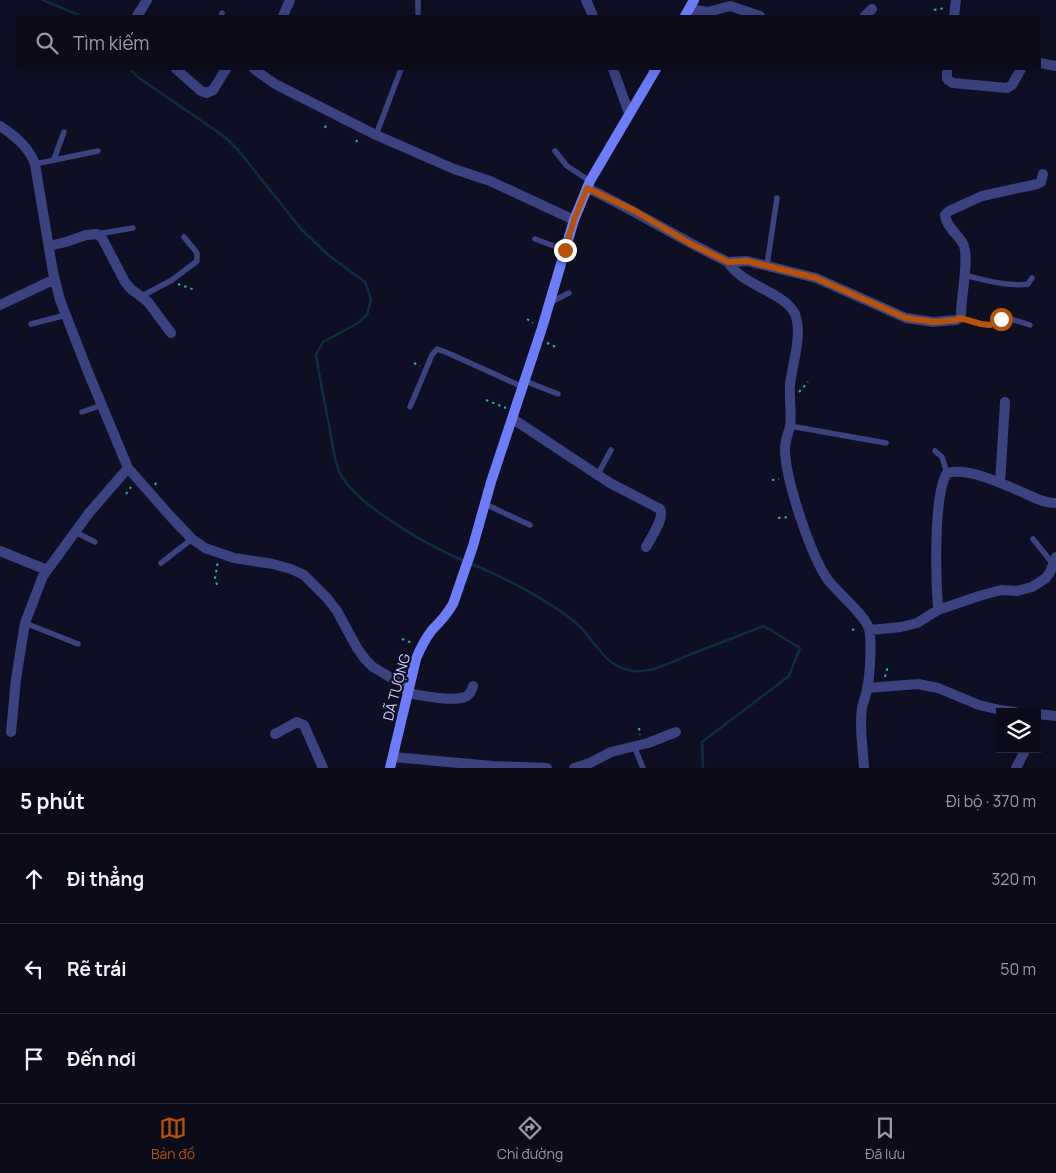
<!DOCTYPE html>
<html lang="vi">
<meta charset="utf-8">
<style>
:root{--surface:#0b0b1a;--page:#191927;--text:#f1f3f6;--muted:#9a9ba2;--line:#2b2b39;--accent:#b45309}
body{margin:0;font-family:Manrope,sans-serif;background:var(--page);color:var(--text)}
.controls{position:absolute;right:15px;bottom:15px;display:grid;overflow:hidden;border-radius:0px;box-shadow:0 5px 20px #0002}
.controls button{width:45px;height:45px;display:grid;place-items:center;padding:0;border:0;border-bottom:1px solid var(--line);background:var(--surface);color:var(--text);font:25px sans-serif}
.stop{position:absolute;width:15px;height:15px;margin:-11px;border:4px solid #b45309;border-radius:50%;background:#fff}
.stop.end{background:#b45309;border-color:#fff;box-shadow:0 1px 5px #0008}
.list{margin:0;padding:0;list-style:none}
h2{display:flex;justify-content:space-between;align-items:center;height:65px;margin:0;padding:0 20px;font-size:21px}
h2 small{font-size:16px;font-weight:400;color:var(--muted)}
.list li{display:grid;grid-template-columns:32px 1fr auto;gap:15px;align-items:center;box-sizing:border-box;height:90px;padding:0 20px;border-top:1px solid var(--line)}
.list b{display:block;font-size:19px;white-space:nowrap}
.list em{font-size:16px;font-style:normal;color:var(--muted)}
.icon{flex:none;width:28px;height:28px;fill:none;stroke:currentColor;stroke-width:2;stroke-linecap:round;stroke-linejoin:round}
.map{position:relative;flex:none;width:1056px;height:768px;overflow:hidden}
.search{position:absolute;background:var(--surface);box-shadow:0 5px 20px #0002;left:15px;right:15px;top:15px;height:55px;display:flex;align-items:center;gap:12px;box-sizing:border-box;padding:0 18px;border-radius:0px;color:var(--muted);font-size:19px}
.sheet{height:335px;background:var(--surface)}
nav{display:flex;justify-content:space-around;align-items:center;box-sizing:border-box;height:70px;border-top:1px solid var(--line);background:var(--surface);font-size:14px;color:var(--muted)}
nav a{display:grid;justify-items:center;gap:2px}
nav .on{color:var(--accent)}
.map>svg:first-child{display:block}
.lines{fill:none;stroke-linecap:round;stroke-linejoin:round}
.stream{stroke:#0f2c46;stroke-width:2.5}
.path{stroke:#33b097;stroke-width:2;stroke-dasharray:2.5 4;stroke-linecap:butt}
.lane{stroke:#3b4280;stroke-width:5.5}
.street{stroke:#3b4280;stroke-width:10}
.secondary{stroke:#6d7dfa;stroke-width:10}
.route{stroke:#b45309;stroke-width:6}
.labels{text-anchor:middle;dominant-baseline:central;stroke-width:4.5;stroke-linejoin:round;paint-order:stroke}
.street-label{font-size:14px;fill:#d2d3fd;stroke:#0f0f23}
</style>
<div class="map">
<svg width="1056" height="768" viewBox="0 0 1056 768">
<rect width="100%" height="100%" fill="#0f0f23"/>
<g class="lines">
<!-- stream -->
<path class="stream" d="M43 0 81 16
M130 69 139 78 225 137 239 151 301 229 327 254 365 282 371 299 367 315 358 323 323 342 316 355C320 380 325 405 330 430 332 443 334 458 339 471 353 504 431 547 464 561
M469 563C502 576 548 600 575 622 596 640 603 668 635 671 651 673 674 661 689 655 714 645 739 636 764 626L800 648 789 676 702 742 703 768"/>
<!-- path -->
<path class="path" d="M934 10 945 8
M325 128 327 122
M356 142 359 138
M178 284 195 290
M527 319 533 323
M547 343 558 348
M414 363 420 366
M799 392 808 382
M486 400 506 408
M772 480 779 479
M155 485 157 481
M126 494 131 487
M778 518 791 517
M217 585 215 578 218 561
M852 630 858 628
M402 639 412 643
M885 677 888 666
M639 728 640 735"/>
<!-- lane -->
<path class="lane" d="M221 16 222 13
M418 16V0
M376 135 401 69
M555 151 567 166 590 181
M54 159 64 132
M35 164 98 151
M97 234 133 228
M535 239 565 250
M767 265 777 198
M964 275C985 280 1007 287 1028 284L1032 278
M142 296 172 280 197 261V253L184 237
M549 303 569 293
M960 318 981 324 990 325 1001 319 1014 320 1030 325
M31 324 66 315
M525 381 558 394
M410 407 432 355 437 349 448 353 523 387
M82 412 102 405
M790 426 886 443
M935 451 942 457 947 473
M598 474 611 450
M485 504 530 525
M75 532 95 542
M1033 539 1053 564
M161 563 192 539
M25 623 78 644
M634 746 643 768"/>
<!-- street -->
<path class="street" d="M586 0 593 16
M689 9 708 12 730 6 760 16
M137 16 147 0
M283 16 290 0
M865 16 872 9
M954 16 956 0
M1040 63 1056 66
M176 69 201 91 207 93 213 90 226 69
M254 69 275 84 376 135 454 169 490 181 574 220
M613 69 629 113
M947 69V79L953 83 1007 88 1012 85 1021 69
M0 126C14 135 29 147 35 164L53 272 60 300 88 372 128 468 171 517 192 539 205 548 234 558 273 564 291 569 304 575 327 598 337 611 357 648 365 659 373 667 408 688
M587 188C635 210 679 239 728 262 742 286 785 292 795 314 803 334 792 365 790 385 789 399 792 413 790 427 788 434 785 441 785 449 785 479 811 556 828 580 838 593 866 616 869 629 872 641 870 677 867 689 866 696 863 702 862 708 859 727 863 748 864 768
M49 246 66 242 86 235 97 234 102 238 125 282 131 289 148 302 171 333
M728 262 747 261 816 278 906 318 933 322 956 320 960 318 961 314C961 297 969 260 964 246 960 235 946 228 945 215L949 211 982 196 1037 184 1041 182 1043 174
M0 305 55 279
M513 419 610 483 660 509C665 519 651 537 646 547
M1000 483 1005 402
M0 551 47 570
M938 610C936 582 933 495 947 473 969 467 1006 485 1026 494 1036 498 1046 504 1056 503
M870 630 901 627 917 623 938 610 979 596 1001 590 1017 591 1032 587 1046 578 1050 572 1056 557
M867 688 918 684 938 688 979 705 1000 710 1015 712
M407 693C421 695 454 703 467 696 470 694 472 690 473 686
M1037 714 1056 716
M11 732 16 679 25 623 43 576 89 513 128 468
M275 734 297 722 304 725 323 768
M393 757 493 766 547 768
M574 768 590 763 611 752 648 743 676 732
M1016 768 1026 749"/>
<!-- secondary -->
<path class="secondary" d="M685 16 694 0
M390 768 416 659C420 649 425 639 432 630 440 622 447 614 453 604L473 546 491 482 542 328 574 220 590 181 656 69"/>
</g>
<g class="lines">
<!-- route -->
<path class="route" d="M565 250 574 220 587 188 635 211 691 244 728 262 747 261 816 278 906 318 934 322 956 320 960 318 981 324 990 325 1001 319"/>
</g>
<g class="labels">
<!-- street labels -->
<g class="street-label">
<text transform="translate(396 687) rotate(-75)">DÃ TƯỢNG</text>
</g>
</g>
</svg>
<div class="controls">
<button><svg class="icon" aria-label="layers" viewBox="0 0 24 24"><path d="M12 4l9 5-9 5-9-5zM3 14l9 5 9-5"/></svg></button>
</div>
<div class="stop" style="left:1001px;top:319px"></div>
<div class="stop end" style="left:565px;top:250px"></div>
<div class="search"><svg class="icon" aria-label="search" viewBox="0 0 24 24"><circle cx="10" cy="10" r="6"/><path d="M15 15l6 6"/></svg>Tìm kiếm</div>
</div>
<section class="sheet">
<h2>5 phút<small>Đi bộ · 370 m</small></h2>
<ul class="list">
<li><svg class="icon" aria-label="ahead" viewBox="0 0 24 24"><path d="M12 20V5M6 11l6-6 6 6"/></svg><div><b>Đi thẳng</b></div><em>320 m</em></li>
<li><svg class="icon" aria-label="left" viewBox="0 0 24 24"><path d="M17 20v-9H6M10 6l-5 5 5 5"/></svg><div><b>Rẽ trái</b></div><em>50 m</em></li>
<li><svg class="icon" aria-label="arrive" viewBox="0 0 24 24"><path d="M6 21V4h12l-3 4 3 4H6"/></svg><div><b>Đến nơi</b></div></li>
</ul>
</section>
<nav>
<a class="on"><svg class="icon" aria-label="map" viewBox="0 0 24 24"><path d="M3 6l6-2 6 2 6-2v14l-6 2-6-2-6 2zM9 4v14M15 6v14"/></svg>Bản đồ</a>
<a><svg class="icon" aria-label="directions" viewBox="0 0 24 24"><path d="M12 3l9 9-9 9-9-9zM9 14v-3h6M13 9l2 2-2 2"/></svg>Chỉ đường</a>
<a><svg class="icon" aria-label="saved" viewBox="0 0 24 24"><path d="M7 4h10v16l-5-4-5 4z"/></svg>Đã lưu</a>
</nav>
